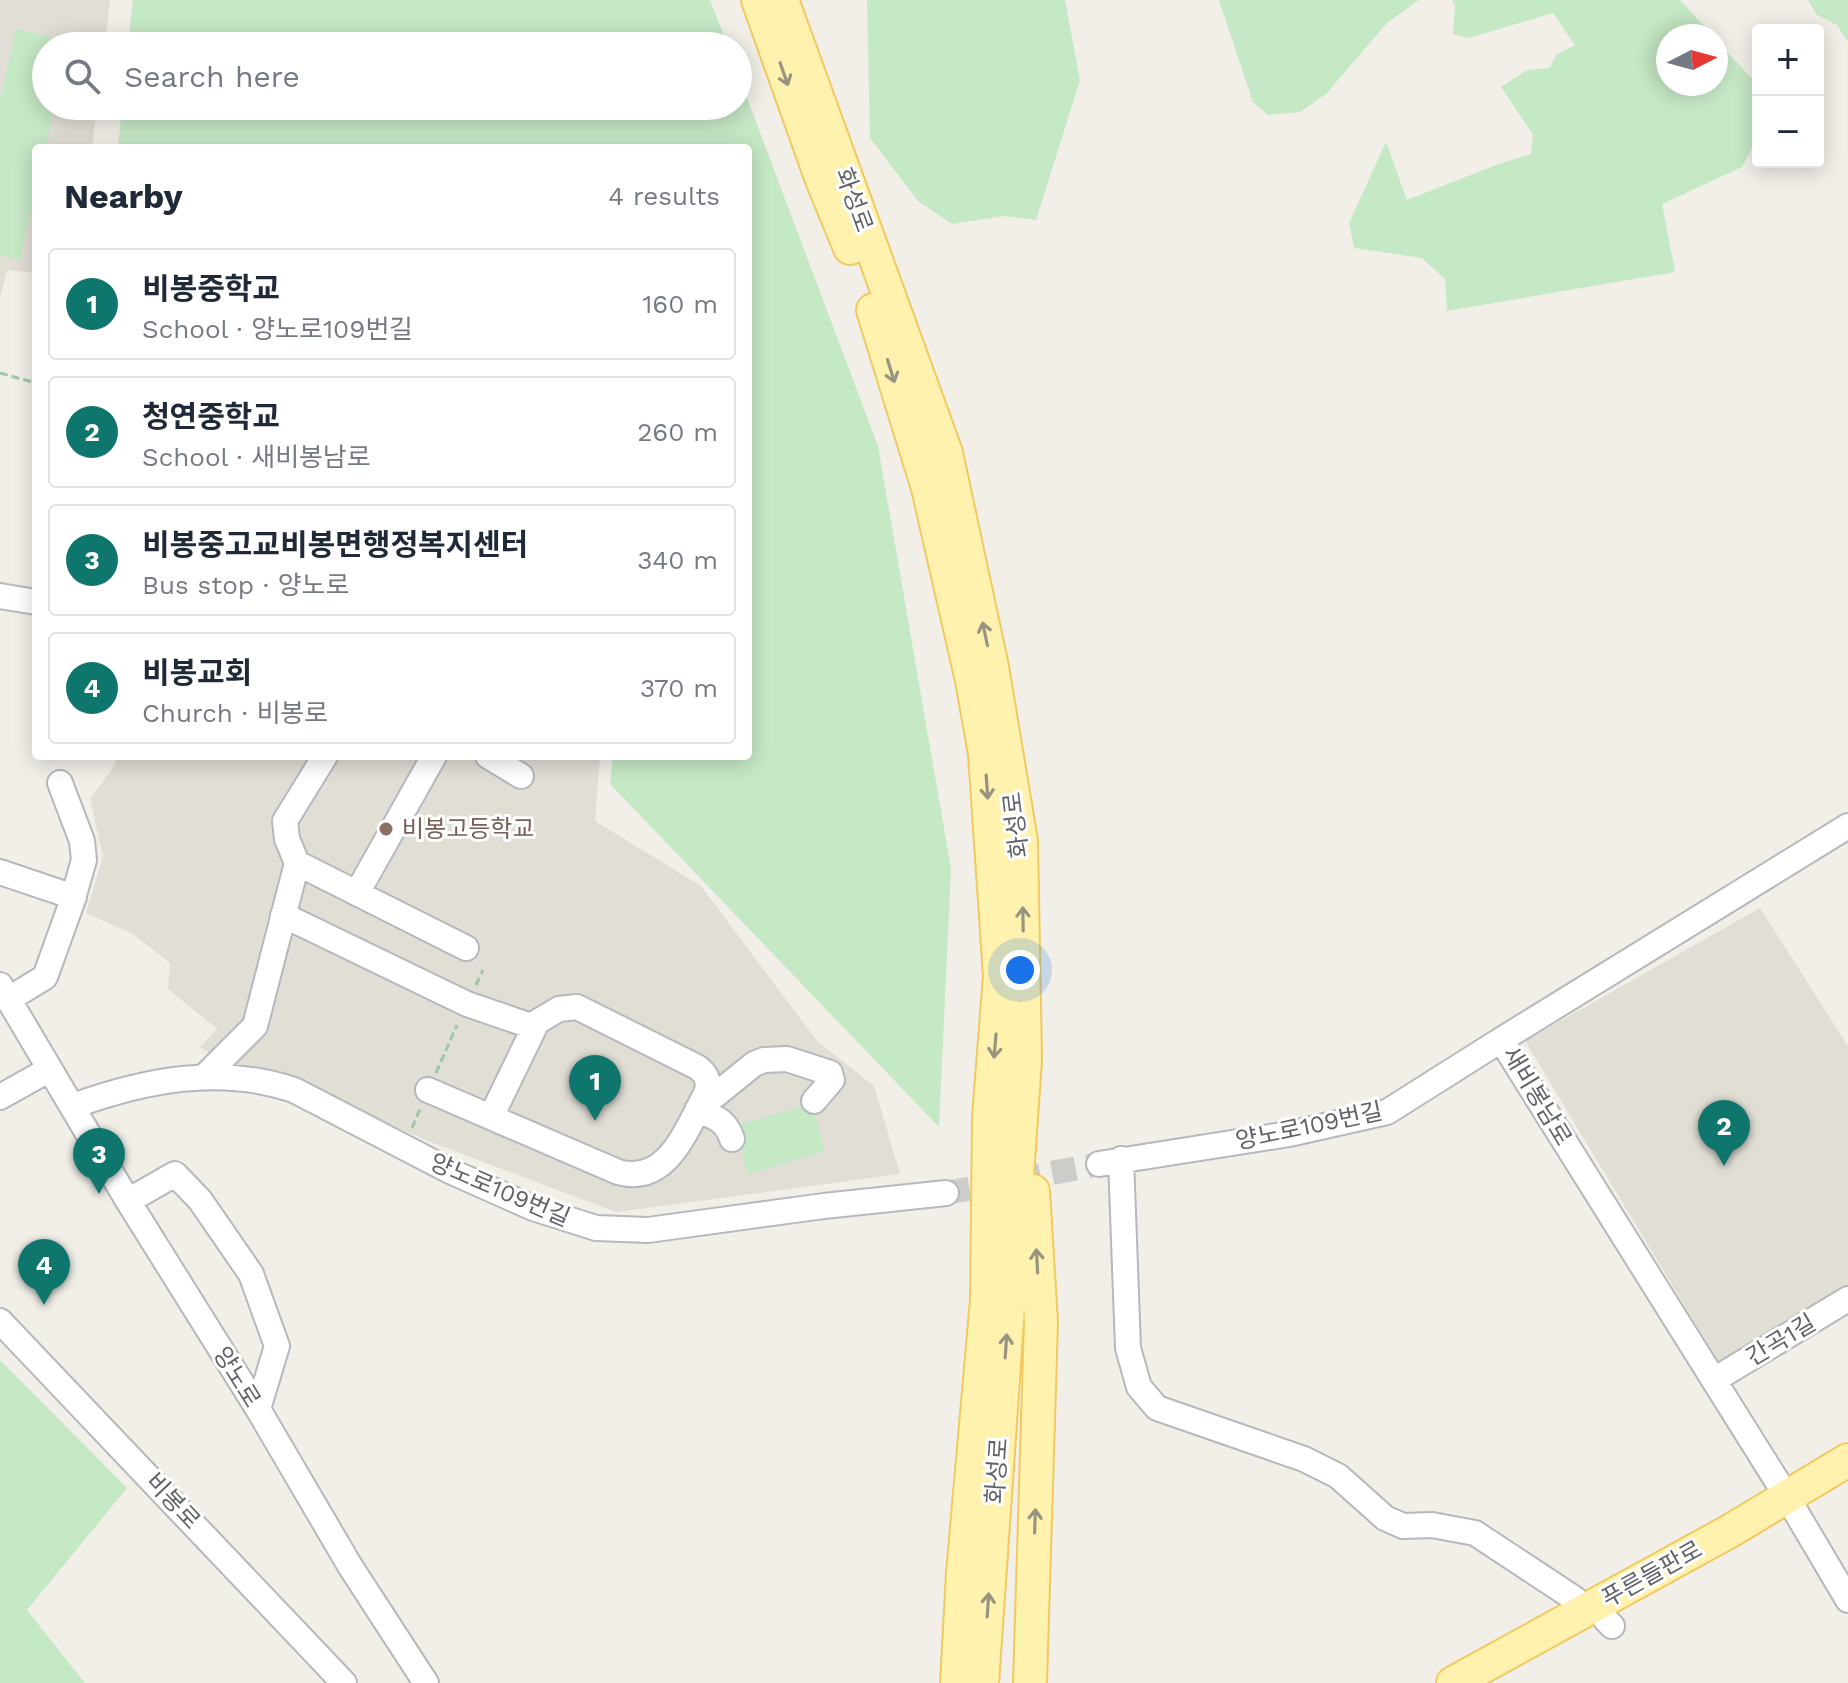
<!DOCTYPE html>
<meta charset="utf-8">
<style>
:root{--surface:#fff;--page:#f6f6f7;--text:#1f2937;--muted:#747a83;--line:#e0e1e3;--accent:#0f766e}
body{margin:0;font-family:"Work Sans","Noto Sans KR",sans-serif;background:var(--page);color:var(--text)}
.controls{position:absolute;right:24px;top:24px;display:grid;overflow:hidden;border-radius:8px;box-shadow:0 4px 20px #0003}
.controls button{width:72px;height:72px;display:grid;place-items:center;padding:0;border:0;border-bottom:2px solid var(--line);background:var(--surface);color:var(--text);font:40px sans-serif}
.compass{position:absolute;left:1656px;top:24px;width:72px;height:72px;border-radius:50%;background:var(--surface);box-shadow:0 4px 20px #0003;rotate:84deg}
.you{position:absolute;left:1020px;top:970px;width:28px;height:28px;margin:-20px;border:6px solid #fff;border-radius:50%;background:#1a73e8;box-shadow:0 0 0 12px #1a73e833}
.badge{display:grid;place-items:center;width:52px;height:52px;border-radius:50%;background:var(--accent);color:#fff;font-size:26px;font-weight:700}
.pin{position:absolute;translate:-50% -66px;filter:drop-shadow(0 2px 4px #0008)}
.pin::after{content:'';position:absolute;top:42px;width:28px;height:24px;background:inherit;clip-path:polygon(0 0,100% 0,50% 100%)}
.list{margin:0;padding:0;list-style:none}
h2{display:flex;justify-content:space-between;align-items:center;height:104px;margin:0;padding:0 32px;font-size:34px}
h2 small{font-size:26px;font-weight:400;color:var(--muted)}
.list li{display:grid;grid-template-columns:52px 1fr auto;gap:24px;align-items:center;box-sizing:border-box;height:112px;margin:0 16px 16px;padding:0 16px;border:2px solid var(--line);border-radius:8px}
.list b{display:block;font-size:30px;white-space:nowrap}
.list p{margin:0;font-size:26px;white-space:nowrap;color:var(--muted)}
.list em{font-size:26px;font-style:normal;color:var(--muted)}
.icon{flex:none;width:44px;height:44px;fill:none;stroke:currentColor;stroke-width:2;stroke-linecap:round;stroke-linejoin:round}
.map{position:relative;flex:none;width:1848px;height:1683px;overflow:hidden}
.search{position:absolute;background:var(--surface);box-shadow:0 4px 20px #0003;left:32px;top:32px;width:720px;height:88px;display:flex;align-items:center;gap:20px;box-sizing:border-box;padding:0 28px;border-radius:44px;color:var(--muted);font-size:30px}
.panel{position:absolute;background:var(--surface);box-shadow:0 4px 20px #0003;left:32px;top:144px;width:720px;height:616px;border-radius:8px}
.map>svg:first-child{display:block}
.education{fill:#e1ded6}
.green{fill:#c5e8c5}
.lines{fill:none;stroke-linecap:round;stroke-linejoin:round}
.minor-tunnel{stroke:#ccccc8;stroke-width:24;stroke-dasharray:24 12;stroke-linecap:butt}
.minor-casing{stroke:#b5b8bc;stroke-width:28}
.major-casing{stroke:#f2c960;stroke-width:36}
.path{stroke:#9cc7a9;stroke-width:3;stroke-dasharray:8 4;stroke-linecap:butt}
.minor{stroke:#fff;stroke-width:24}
.major{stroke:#fff2af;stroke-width:32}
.oneway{stroke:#979581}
.education-dot{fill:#8d6e63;stroke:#fff;stroke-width:3}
.labels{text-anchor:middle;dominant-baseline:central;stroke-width:6;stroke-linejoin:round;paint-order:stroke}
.street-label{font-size:24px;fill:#5f6368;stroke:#fff}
.education-label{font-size:24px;fill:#785e54;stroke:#fff;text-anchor:start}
</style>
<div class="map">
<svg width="1848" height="1683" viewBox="0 0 1848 1683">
<rect width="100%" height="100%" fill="#f1efe8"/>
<!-- education -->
<path class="education" d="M0 0H110L105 46H46V106H97L92 148H36V273L7 270 0 298Z
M118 756H600L595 821 701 886 817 1041 874 1086 900 1174 616 1212 428 1141 279 1074 239 1069 200 1047 217 1029 168 989 170 963 133 934 86 913 103 856 90 799 114 766Z
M1760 908 1848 1046V1286L1721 1366 1525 1041Z"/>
<!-- green -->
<path class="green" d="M133 0H710L728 46H128Z
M867 0H1065L1080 80 1036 220 1005 216 952 224 918 201 870 138Z
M1219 0H1419L1387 23 1326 94 1300 112 1268 115 1253 102Z
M1452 0H1680L1713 36H1668V84H1716V40L1758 85V136L1742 167 1662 204 1675 272 1447 311 1445 279 1422 258 1354 248 1349 223 1386 142 1407 200 1496 165 1531 154 1533 135 1501 87 1527 70 1550 68 1556 55 1575 45 1553 13 1469 38 1453 34 1455 5Z
M1808 0H1848V42L1837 25 1817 15Z
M16 29 69 41 68 46H46V106H54L45 148H36V187L20 260 0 255V99Z
M738 74 878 446 951 869 939 1127 610 784 613 756H748V148H118L122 106H738Z
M812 1104 825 1151 748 1174 734 1126Z
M0 1360 127 1488 27 1610 85 1683H0Z"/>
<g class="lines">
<!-- minor-tunnel -->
<path class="minor-tunnel" d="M946 1193 1099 1164"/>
<!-- minor casing -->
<g class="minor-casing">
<path id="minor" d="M0 596 36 602
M488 756 521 776
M1848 826 1501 1040 1787 1497 1848 1600
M297 863 466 948
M0 872 74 897
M357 893 434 756
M283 915 467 1004 534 1027
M0 985 128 1201 258 1409 350 1566 426 1683
M9 999 45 977 72 902 84 860 82 841 60 783
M205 1076 255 1026 297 863 287 839 285 821 325 756
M428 1090 618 1172C668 1186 686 1129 706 1094 710 1082 707 1074 697 1067L577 1007 559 1009 537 1022 491 1117
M0 1097 50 1069
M73 1106C145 1080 220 1065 294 1090L450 1171 533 1208 596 1228 648 1230 824 1206 946 1193
M732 1139C726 1120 715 1117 697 1110L754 1064 764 1060 787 1059 830 1073 832 1080 814 1101
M1121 1159 1128 1348 1139 1387 1157 1408 1304 1459 1338 1476 1385 1518 1403 1526 1432 1525 1475 1533 1575 1599
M1099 1164 1289 1134 1387 1112 1501 1040
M128 1201 175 1174 200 1200 251 1274 277 1346 258 1409
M0 1321 344 1683
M1714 1380 1848 1299
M1606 1620 1612 1626"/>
</g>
<!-- major casing -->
<g class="major-casing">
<path id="major" d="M758 0 822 180 850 248
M782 0 946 453 992 667 1021 841 1025 1060 982 1683
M873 310 928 488 972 680 985 754 1000 976 989 1117 987 1300 963 1573 957 1683
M1030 1683 1041 1322 1033 1191
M1453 1683 1730 1531 1848 1460"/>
</g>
<!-- path -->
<path class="path" d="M0 373 36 383
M476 985 483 970
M436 1073 457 1025
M412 1128 420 1109"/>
<!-- minor -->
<use href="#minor" class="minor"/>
<!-- major -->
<use href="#major" class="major"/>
</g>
<!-- one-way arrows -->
<defs><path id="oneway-shaft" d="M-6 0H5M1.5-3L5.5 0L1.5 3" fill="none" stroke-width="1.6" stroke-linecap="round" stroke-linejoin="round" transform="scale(2)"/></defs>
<g class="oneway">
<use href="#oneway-shaft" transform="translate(784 74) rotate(71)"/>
<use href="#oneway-shaft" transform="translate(891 371) rotate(73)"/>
<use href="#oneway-shaft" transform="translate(985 634) rotate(-102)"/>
<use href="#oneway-shaft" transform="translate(987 787) rotate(86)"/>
<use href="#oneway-shaft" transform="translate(1023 919) rotate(-91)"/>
<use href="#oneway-shaft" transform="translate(995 1046) rotate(95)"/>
<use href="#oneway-shaft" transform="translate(1037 1261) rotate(-93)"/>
<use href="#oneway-shaft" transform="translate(1006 1346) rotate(-86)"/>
<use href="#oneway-shaft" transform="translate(1035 1521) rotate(-88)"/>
<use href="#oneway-shaft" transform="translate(988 1605) rotate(-86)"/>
</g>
<!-- markers -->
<circle class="education-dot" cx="386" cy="829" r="8"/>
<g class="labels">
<!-- street labels -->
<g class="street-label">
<text transform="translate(854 200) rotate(70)">화성로</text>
<text transform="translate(1016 825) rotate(-97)">화성로</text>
<text transform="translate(1537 1096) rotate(59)">새비봉남로</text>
<text transform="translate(1309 1126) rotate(-12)">양노로109번길</text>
<text transform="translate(500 1190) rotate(23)">양노로109번길</text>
<text transform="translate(1781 1340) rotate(-31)">간곡1길</text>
<text transform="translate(237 1377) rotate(58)">양노로</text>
<text transform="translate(997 1471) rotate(-86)">화성로</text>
<text transform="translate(173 1501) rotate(47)">비봉로</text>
<text transform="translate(1652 1574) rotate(-29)">푸른들판로</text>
</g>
<!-- education labels -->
<g class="education-label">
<text x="402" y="829">비봉고등학교</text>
</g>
</g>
</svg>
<div class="controls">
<button>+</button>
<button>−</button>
</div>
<svg class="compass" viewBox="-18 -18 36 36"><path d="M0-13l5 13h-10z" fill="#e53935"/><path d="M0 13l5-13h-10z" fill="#747a83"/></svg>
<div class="you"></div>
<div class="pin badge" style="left:595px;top:1121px">1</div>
<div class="pin badge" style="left:1724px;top:1166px">2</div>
<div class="pin badge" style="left:99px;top:1194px">3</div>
<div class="pin badge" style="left:44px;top:1305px">4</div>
<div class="search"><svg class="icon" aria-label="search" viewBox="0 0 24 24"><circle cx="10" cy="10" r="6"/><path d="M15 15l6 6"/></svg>Search here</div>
<section class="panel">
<h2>Nearby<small>4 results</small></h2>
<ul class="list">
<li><span class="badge">1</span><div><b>비봉중학교</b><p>School · 양노로109번길</p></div><em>160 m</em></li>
<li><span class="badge">2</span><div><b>청연중학교</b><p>School · 새비봉남로</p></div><em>260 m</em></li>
<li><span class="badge">3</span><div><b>비봉중고교비봉면행정복지센터</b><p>Bus stop · 양노로</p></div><em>340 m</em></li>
<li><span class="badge">4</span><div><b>비봉교회</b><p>Church · 비봉로</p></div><em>370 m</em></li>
</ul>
</section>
</div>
